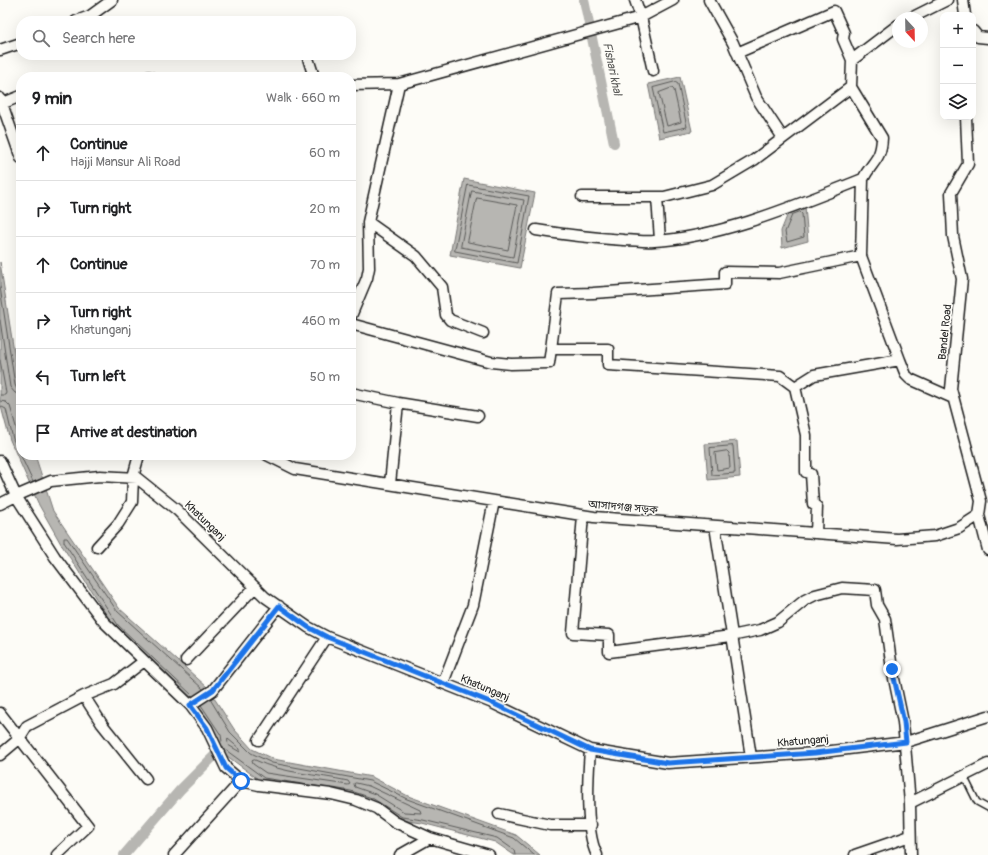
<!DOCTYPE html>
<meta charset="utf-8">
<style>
:root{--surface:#fff;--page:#f6f6f6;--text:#202124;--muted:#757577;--line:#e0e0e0}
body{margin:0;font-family:Pangolin,"Noto Sans Bengali",sans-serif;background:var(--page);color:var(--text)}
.controls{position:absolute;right:12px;top:12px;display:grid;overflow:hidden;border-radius:8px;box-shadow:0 4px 16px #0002}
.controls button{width:36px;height:36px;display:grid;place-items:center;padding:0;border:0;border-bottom:1px solid var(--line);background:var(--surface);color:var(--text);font:20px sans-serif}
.compass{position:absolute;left:892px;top:12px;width:36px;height:36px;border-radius:50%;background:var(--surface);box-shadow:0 4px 16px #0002;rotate:158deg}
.stop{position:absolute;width:12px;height:12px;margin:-9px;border:3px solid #1a73e8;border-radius:50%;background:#fff}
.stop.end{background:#1a73e8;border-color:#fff;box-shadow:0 1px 4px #0008}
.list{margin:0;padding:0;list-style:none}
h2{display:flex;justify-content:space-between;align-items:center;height:52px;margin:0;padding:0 16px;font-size:17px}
h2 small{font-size:13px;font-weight:400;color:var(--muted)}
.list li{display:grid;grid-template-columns:26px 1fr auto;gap:12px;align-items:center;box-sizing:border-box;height:56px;padding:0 16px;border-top:1px solid var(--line)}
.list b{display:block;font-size:15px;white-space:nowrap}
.list p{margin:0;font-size:13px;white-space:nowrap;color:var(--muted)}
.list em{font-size:13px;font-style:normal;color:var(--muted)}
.icon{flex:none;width:22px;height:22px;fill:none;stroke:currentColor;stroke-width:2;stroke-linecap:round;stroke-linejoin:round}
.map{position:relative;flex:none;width:988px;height:855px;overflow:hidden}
.search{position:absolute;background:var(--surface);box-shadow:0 4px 16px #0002;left:16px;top:16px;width:340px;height:44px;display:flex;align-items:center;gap:10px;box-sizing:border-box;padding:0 14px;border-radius:16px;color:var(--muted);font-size:15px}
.panel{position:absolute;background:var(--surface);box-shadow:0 4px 16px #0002;left:16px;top:72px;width:340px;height:388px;border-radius:16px}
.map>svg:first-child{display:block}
.water{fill:#b7b6b2;stroke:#797876}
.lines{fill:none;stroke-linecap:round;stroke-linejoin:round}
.shore{stroke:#5a5a58;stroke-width:1}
.canal{stroke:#b7b6b2;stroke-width:10}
.lane-casing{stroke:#1c1c1c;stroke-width:8}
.street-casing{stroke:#1c1c1c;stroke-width:13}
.lane{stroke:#fdfcf7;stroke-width:5}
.street{stroke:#fdfcf7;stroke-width:10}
.route{stroke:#1a73e8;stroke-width:5}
.labels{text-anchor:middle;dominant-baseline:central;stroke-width:3.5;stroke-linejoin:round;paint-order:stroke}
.street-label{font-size:11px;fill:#1c1c1c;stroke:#fdfcf7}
.water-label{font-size:12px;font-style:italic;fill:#5a5a58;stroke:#fdfcf7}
</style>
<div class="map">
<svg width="988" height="855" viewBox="0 0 988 855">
<rect width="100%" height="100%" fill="#fdfcf7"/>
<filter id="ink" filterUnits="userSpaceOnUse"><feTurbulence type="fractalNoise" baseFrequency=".025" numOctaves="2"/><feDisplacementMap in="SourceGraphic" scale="8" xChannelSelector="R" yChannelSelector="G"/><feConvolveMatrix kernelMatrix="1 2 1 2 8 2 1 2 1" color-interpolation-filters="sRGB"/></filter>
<g filter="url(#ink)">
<!-- water -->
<path class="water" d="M680 77 692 131 659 138 648 84Z
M464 179 535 193 520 268 450 255Z
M805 206 808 241 782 248 781 231 789 211Z
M0 262 21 397V455H35L53 511 119 608 207 687 234 729 252 749 273 759 372 777 408 796 516 835 540 855H514L495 842 422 823 401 820 370 801 262 782 219 750 217 737 198 707 115 628 61 544 39 505 10 440 0 403Z
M737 441 740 477 708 480 705 444Z"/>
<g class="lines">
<!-- shore -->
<path class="shore" d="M675 82 678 84 687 127 663 132 653 88Z
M672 88 674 90 681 122 667 126 659 93Z
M468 185 529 196 517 263 455 251Z
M472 191 524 200 513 257 461 247Z
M477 198 517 205 508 250 468 242Z
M800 212 802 214 804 237 787 242 785 232 792 215Z
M0 287 15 385 17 389H21
M0 320 10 387 15 393 21 394
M0 360 6 393 5 395H0
M0 401 6 402 10 406 21 444
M0 406 6 409 13 439 33 482
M733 446 735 473 712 475 710 448Z
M727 451 729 453 730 468 717 470 715 453Z
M193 696 118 625 64 542V538H67L117 611 203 689
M210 699 230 732 251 753 272 763 370 781 407 799 514 838 534 855
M201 705 221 735 223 748 264 778 328 788
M228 739 240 749V752L228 745Z
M255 760C284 774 317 774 348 781L350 784 348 785 266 773 253 764 252 761Z
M356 783 369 786 420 810 421 813 404 812 375 794 355 787 354 784Z
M333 788 351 791 372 798 402 817 423 820 497 838 514 850 515 855"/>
<!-- canal -->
<path class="canal" d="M584 0 614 143
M124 855 180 790 224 746"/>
<!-- lane casing -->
<g class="lane-casing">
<path id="lane" d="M964 776 977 802 988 808"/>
</g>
<!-- street casing -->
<g class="street-casing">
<path id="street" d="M635 0 641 17 653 71
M709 0 733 43 756 97 783 138
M963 0 965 15
M911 18 947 0
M76 21 90 16 112 0
M973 31 978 37 988 38
M0 50 21 43
M737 53 834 11 844 33 843 39 852 60
M307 55 314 77
M148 77H150
M351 85 399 84 641 17 673 0
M0 98 21 158
M1 104 21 96
M966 117 968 164 951 193 953 236 962 279 951 389 981 501 979 515 988 550
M582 197H664L712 185 754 160 851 87 852 60 898 25
M657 197 660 240
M368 222 416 256 442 287 446 315 450 320 483 333
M536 230C566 235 594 238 624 240 634 240 644 242 654 241 723 237 799 204 863 179
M351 316 367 278 369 268 368 222 399 84
M351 324 491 362 511 364 549 363 551 349H608V365L780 376 795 387 806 435V472L811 474 813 504 817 507 816 533
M551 349 558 294 593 293 725 284V272L779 273 861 256
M900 360 906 375 910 379 953 398
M795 387 814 375 900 360 861 256 863 179C872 161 881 161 882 138L851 87
M351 393 398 403 478 416
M267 455 295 469 594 517 897 539 935 536 959 528 979 515
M0 461 16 496 0 504
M390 484 398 403
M583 516 573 633 609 635V652L731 636 760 630 778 622 805 600 815 595 842 588 875 590 877 605 885 619 892 669 903 722 910 803 911 855
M715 526 751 757
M97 547 118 524 132 502 133 477 139 455
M186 660 255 587
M443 683 473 605 494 501
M84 696 114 684 144 661
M190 705 213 690 279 606
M0 713 88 826 57 855
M259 740 327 637
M590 750C588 777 585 832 597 855
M0 755 19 739 27 726 84 696 102 724 146 779
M910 803 988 764
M499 814 550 825H591
M174 855 241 781
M400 855 430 838
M489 855 430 838 395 822 376 808 356 800 331 794 259 785 241 781 226 768 207 728 190 705 104 622 55 557 16 496 51 481 100 476 137 478 177 510 265 597 308 627 327 637 490 702 590 750 668 763 815 753 906 742 988 716
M855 855 910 836"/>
</g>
<!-- lane -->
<use href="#lane" class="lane"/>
<!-- street -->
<use href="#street" class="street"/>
</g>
</g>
<g class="lines" filter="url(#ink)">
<!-- route -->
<path class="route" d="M241 781 226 768 207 728 190 705 213 690 279 606 308 627 327 637 490 702 590 750 668 763 815 753 906 742 904 722 892 669"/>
</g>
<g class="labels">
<!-- street labels -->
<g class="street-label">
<text transform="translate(945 332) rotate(-84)">Bandel Road</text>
<text transform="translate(623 507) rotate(5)">আসাদগঞ্জ সড়ক</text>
<text transform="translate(205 521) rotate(44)">Khatunganj</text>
<text transform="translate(485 688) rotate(23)">Khatunganj</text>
<text transform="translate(803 741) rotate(-5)">Khatunganj</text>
</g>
<!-- water labels -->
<g class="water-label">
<text transform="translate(612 69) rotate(78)">Fishari khal</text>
</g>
</g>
</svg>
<div class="controls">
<button>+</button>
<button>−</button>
<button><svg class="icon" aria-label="layers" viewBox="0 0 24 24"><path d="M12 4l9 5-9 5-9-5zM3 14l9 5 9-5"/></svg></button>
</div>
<svg class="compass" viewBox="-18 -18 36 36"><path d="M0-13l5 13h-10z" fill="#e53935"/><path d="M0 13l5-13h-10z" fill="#757577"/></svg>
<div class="stop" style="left:241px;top:781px"></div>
<div class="stop end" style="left:892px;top:669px"></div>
<div class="search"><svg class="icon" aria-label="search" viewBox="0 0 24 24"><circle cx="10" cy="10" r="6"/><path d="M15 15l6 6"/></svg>Search here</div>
<section class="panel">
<h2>9 min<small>Walk · 660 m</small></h2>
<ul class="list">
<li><svg class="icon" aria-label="ahead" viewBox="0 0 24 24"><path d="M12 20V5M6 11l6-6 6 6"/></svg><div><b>Continue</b><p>Hajji Mansur Ali Road</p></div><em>60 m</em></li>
<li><svg class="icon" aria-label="right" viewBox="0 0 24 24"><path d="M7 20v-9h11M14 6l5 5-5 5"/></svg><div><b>Turn right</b></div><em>20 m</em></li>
<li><svg class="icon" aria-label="ahead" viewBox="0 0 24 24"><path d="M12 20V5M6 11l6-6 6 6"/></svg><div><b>Continue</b></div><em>70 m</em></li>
<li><svg class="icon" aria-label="right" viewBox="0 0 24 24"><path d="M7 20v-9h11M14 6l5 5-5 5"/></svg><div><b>Turn right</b><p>Khatunganj</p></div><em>460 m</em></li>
<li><svg class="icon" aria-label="left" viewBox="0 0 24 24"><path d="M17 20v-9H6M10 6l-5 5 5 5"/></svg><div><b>Turn left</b></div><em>50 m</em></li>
<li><svg class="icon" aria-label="arrive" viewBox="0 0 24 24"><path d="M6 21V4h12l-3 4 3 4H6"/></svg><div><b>Arrive at destination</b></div></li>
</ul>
</section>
</div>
